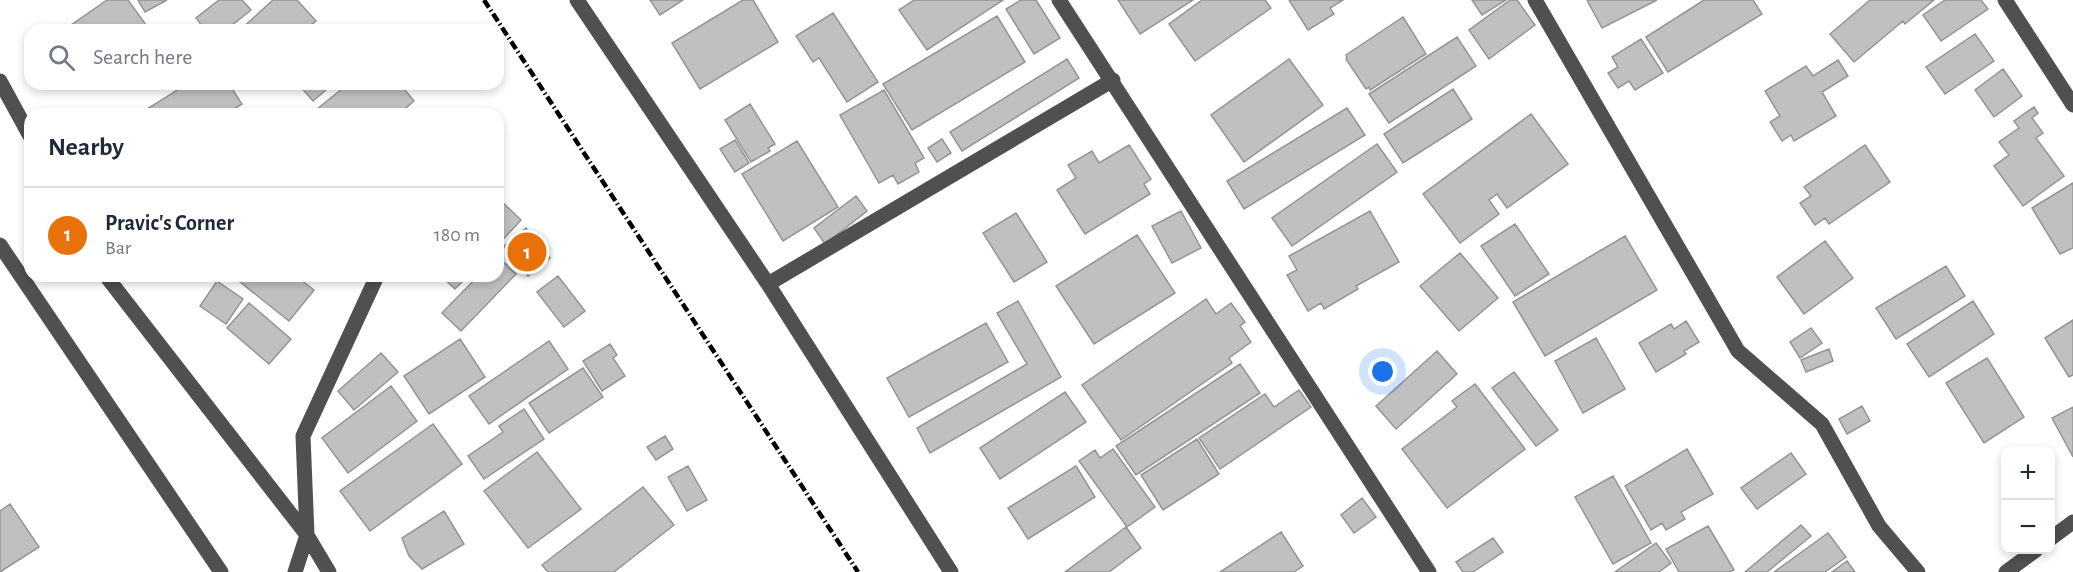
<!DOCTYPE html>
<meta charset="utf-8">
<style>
:root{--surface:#fff;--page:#f6f6f7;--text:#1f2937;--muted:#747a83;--line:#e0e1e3;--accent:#ea580c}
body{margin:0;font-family:"Alegreya Sans",sans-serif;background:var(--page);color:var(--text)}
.controls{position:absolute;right:18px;bottom:18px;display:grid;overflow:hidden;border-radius:12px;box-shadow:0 3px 9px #0003}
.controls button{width:54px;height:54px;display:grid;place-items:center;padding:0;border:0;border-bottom:2px solid var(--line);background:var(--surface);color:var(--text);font:30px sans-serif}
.you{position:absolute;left:1383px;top:372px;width:21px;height:21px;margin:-15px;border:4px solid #fff;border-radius:50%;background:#1a73e8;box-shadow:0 0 0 9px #1a73e833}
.badge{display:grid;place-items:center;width:39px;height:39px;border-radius:50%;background:var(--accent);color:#fff;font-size:20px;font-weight:700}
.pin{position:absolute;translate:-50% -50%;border:3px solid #fff;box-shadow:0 2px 6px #0006}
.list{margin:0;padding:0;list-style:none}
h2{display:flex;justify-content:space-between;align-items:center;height:78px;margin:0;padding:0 24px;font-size:26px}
h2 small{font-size:20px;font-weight:400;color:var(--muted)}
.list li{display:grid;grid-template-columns:39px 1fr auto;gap:18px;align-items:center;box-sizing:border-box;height:96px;padding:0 24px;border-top:2px solid var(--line)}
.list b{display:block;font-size:22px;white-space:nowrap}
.list p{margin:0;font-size:20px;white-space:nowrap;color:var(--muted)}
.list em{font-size:20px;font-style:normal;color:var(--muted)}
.icon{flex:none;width:33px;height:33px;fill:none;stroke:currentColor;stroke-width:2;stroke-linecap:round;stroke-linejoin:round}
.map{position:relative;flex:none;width:2073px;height:572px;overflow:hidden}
.search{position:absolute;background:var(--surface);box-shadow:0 3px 9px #0003;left:24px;top:24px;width:480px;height:66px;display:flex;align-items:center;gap:15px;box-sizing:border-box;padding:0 21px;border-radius:18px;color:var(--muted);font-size:22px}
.panel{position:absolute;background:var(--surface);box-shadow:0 3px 9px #0003;left:24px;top:108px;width:480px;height:174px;border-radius:18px}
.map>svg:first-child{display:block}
.building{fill:#c0c0c0;stroke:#949494;stroke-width:1.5}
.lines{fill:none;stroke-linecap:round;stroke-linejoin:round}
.minor{stroke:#505050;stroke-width:15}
.rail{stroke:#000;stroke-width:4.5;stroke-dasharray:9 3 1.5 3;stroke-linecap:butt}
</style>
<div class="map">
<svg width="2073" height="572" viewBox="0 0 2073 572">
<rect width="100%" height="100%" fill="#fff"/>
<!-- building -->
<path class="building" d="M107 0H128L149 29 64 30Z
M138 0H167L145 12Z
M219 0H242L251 10 226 30H205L196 18Z
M273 0H297L316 21 306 30H240Z
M650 0H683L660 15Z
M743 0H753L778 42 700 89 672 43Z
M914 0H1003L927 50 899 10Z
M1021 0H1036L1060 38 1034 54 1006 9Z
M1118 0H1193L1140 34Z
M1202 0H1265L1271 8 1195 61 1169 24Z
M1289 0H1343L1330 8 1334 14 1308 30Z
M1472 0H1506L1482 15Z
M1510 0H1517L1535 25 1489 59 1469 30Z
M1587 0H1657L1602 28Z
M1704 0H1753L1762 14 1668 72 1646 37Z
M1870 0H1934L1905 24 1903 21 1854 62 1830 34Z
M1945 0H1981L1988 9 1941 41 1923 15Z
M833 13 878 82 847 102 819 58 813 62 796 36Z
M997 16 1025 62 912 130 883 84Z
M1403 17 1426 54 1370 90 1369 87 1366 89 1346 59 1347 58 1346 55Z
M1975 34 1994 61 1945 94 1926 67Z
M1457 37 1476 66 1389 123 1369 94Z
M1641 39 1663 73 1635 90 1629 81 1618 88 1608 73 1618 67 1612 57Z
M1067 59 1079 78 962 151 950 132Z
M1289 59 1323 105 1244 162 1211 115Z
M1838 60 1848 76 1822 92 1836 116 1794 141 1791 135 1782 141 1770 122 1780 116 1765 91 1806 66 1813 76Z
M2003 69 2022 96 1994 117 1975 90Z
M187 84H229L242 104 226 114H139Z
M298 84H333L313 101Z
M348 84H400L414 101 399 114H311Z
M1453 89 1472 119 1403 163 1384 134Z
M884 90 924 158 915 163 919 172 898 184 893 175 879 183 840 115Z
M750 104 775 144 768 148 770 151 751 162 725 120Z
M2034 107 2038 113 2032 118 2043 133 2036 138 2064 176 2023 206 1994 166 2009 155 1999 142 2019 128 2014 121Z
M1347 108 1365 135 1244 209 1227 181Z
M1531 114 1568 164 1507 208 1497 194 1489 200 1499 214 1460 243 1423 194Z
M942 139 951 153 937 162 928 148Z
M735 140 749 163 735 172 720 149Z
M797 141 838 207 783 241 742 174Z
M1377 144 1397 172 1292 246 1272 218Z
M1129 145 1151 179 1144 184 1150 194 1085 234 1057 190 1076 178 1068 165 1092 151 1099 163Z
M1865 145 1890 182 1829 224 1825 218 1815 225 1800 203 1811 196 1804 187Z
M2073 183V248L2060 254 2032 208Z
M856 196 867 211 825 244 814 228Z
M498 198 521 220 498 245Z
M1181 211 1201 248 1172 263 1152 226Z
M1370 211 1399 262 1356 286 1358 289 1324 309 1321 303 1308 311 1287 275 1297 270 1289 256Z
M1016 213 1047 262 1014 282 983 233Z
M1515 224 1549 274 1515 296 1481 246Z
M526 228 550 258 528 276 504 246Z
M1137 235 1175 293 1094 344 1056 286Z
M1625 236 1657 290 1545 356 1513 302Z
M1825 241 1853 278 1804 314 1777 277Z
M1460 253 1498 298 1459 331 1420 286Z
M498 257 516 274 461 331 442 313 478 276H498Z
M1946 266 1965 296 1896 339 1876 308Z
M237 276H296L314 290 289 321 235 278Z
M441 276H468L455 289Z
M558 276 585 311 564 327 537 292Z
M217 281 243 299 226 324 200 306Z
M1206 299 1216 314 1231 303 1245 322 1240 326 1251 342 1229 358 1232 363 1121 440 1082 385Z
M1018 301 1061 377 930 453 917 428 1027 364 997 313Z
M1973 301 1994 334 1929 377 1907 344Z
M249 303 291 339 269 364 227 328Z
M2073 320V375L2069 377 2045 338Z
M1686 321 1699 342 1684 351 1686 354 1656 372 1639 343 1671 324 1674 329Z
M986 323 1008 362 909 417 887 378Z
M1811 328 1822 343 1800 358 1790 342Z
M1596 338 1625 389 1583 413 1555 361Z
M460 339 485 377 429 414 404 376Z
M549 341 568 369 489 424 469 396Z
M610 344 617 355 613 358 625 376 602 391 583 361Z
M1829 349 1833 361 1806 372 1801 360Z
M1437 351 1457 374 1396 429 1376 406Z
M381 353 398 372 354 410 338 391Z
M1987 358 2024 417 1984 443 1946 383Z
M1240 364 1260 393 1136 475 1116 446Z
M583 368 603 397 549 433 529 403Z
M1514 372 1558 430 1536 446 1492 388Z
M1475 384 1525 449 1447 508 1402 449 1457 407 1452 401Z
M391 386 417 421 348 473 322 438Z
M1299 390 1311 407 1220 469 1199 438 1265 394 1274 407Z
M1065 392 1086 422 1000 479 980 448Z
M1862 406 1870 421 1847 434 1839 419Z
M2073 407V457L2052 418Z
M524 409 544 439 484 479 468 456 503 432 499 426Z
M433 424 462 464 370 531 340 491Z
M665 436 673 449 656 460 647 447Z
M1197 439 1219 474 1163 510 1141 475Z
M1113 449 1155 507 1127 527 1079 461 1095 450 1100 458Z
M1687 449 1713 494 1681 512 1685 519 1666 530 1662 523 1651 530 1625 486Z
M537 452 581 509 528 548 484 491Z
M1791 453 1806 474 1757 509 1741 488Z
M688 466 707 500 687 511 668 477Z
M1076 466 1095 497 1028 539 1008 508Z
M1613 476 1651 543 1613 564 1575 497Z
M643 487 674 525 614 572H548L542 565Z
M1362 498 1376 517 1354 533 1341 515Z
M10 504 39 547 0 572V511Z
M444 511 464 544 422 569 409 556 402 538Z
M1801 525 1811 536 1767 572H1745Z
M1708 526 1734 570 1729 572H1679L1666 549Z
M1126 527 1141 548 1109 572H1065Z
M1281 532 1303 566 1294 572H1220Z
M1828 533 1846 557 1825 572H1774Z
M1493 538 1503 552 1473 572H1463L1456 562Z
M1656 543 1671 563 1659 572H1615Z
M1847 561 1855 572H1832Z"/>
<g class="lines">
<!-- minor -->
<path class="minor" d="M577 0 768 284 951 572
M1059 0 1429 572
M1535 0 1738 351 1822 424 1879 526 1918 572
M2005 0 2073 105
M0 81 30 136
M0 245 221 572
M106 276 307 535 329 572
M768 284 1113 80
M2050 539 2073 522
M295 572 307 535 303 436 377 276
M2006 572 2036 550"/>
<!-- rail -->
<path class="rail" d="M484 0 858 572"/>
</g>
</svg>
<div class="controls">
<button>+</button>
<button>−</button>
</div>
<div class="you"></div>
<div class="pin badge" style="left:527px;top:252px;background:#e8710a">1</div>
<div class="search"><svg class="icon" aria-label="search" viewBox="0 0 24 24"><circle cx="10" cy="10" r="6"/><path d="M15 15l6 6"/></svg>Search here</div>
<section class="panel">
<h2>Nearby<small></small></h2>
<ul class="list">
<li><span class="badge" style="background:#e8710a">1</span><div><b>Pravic's Corner</b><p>Bar</p></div><em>180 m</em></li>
</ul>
</section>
</div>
